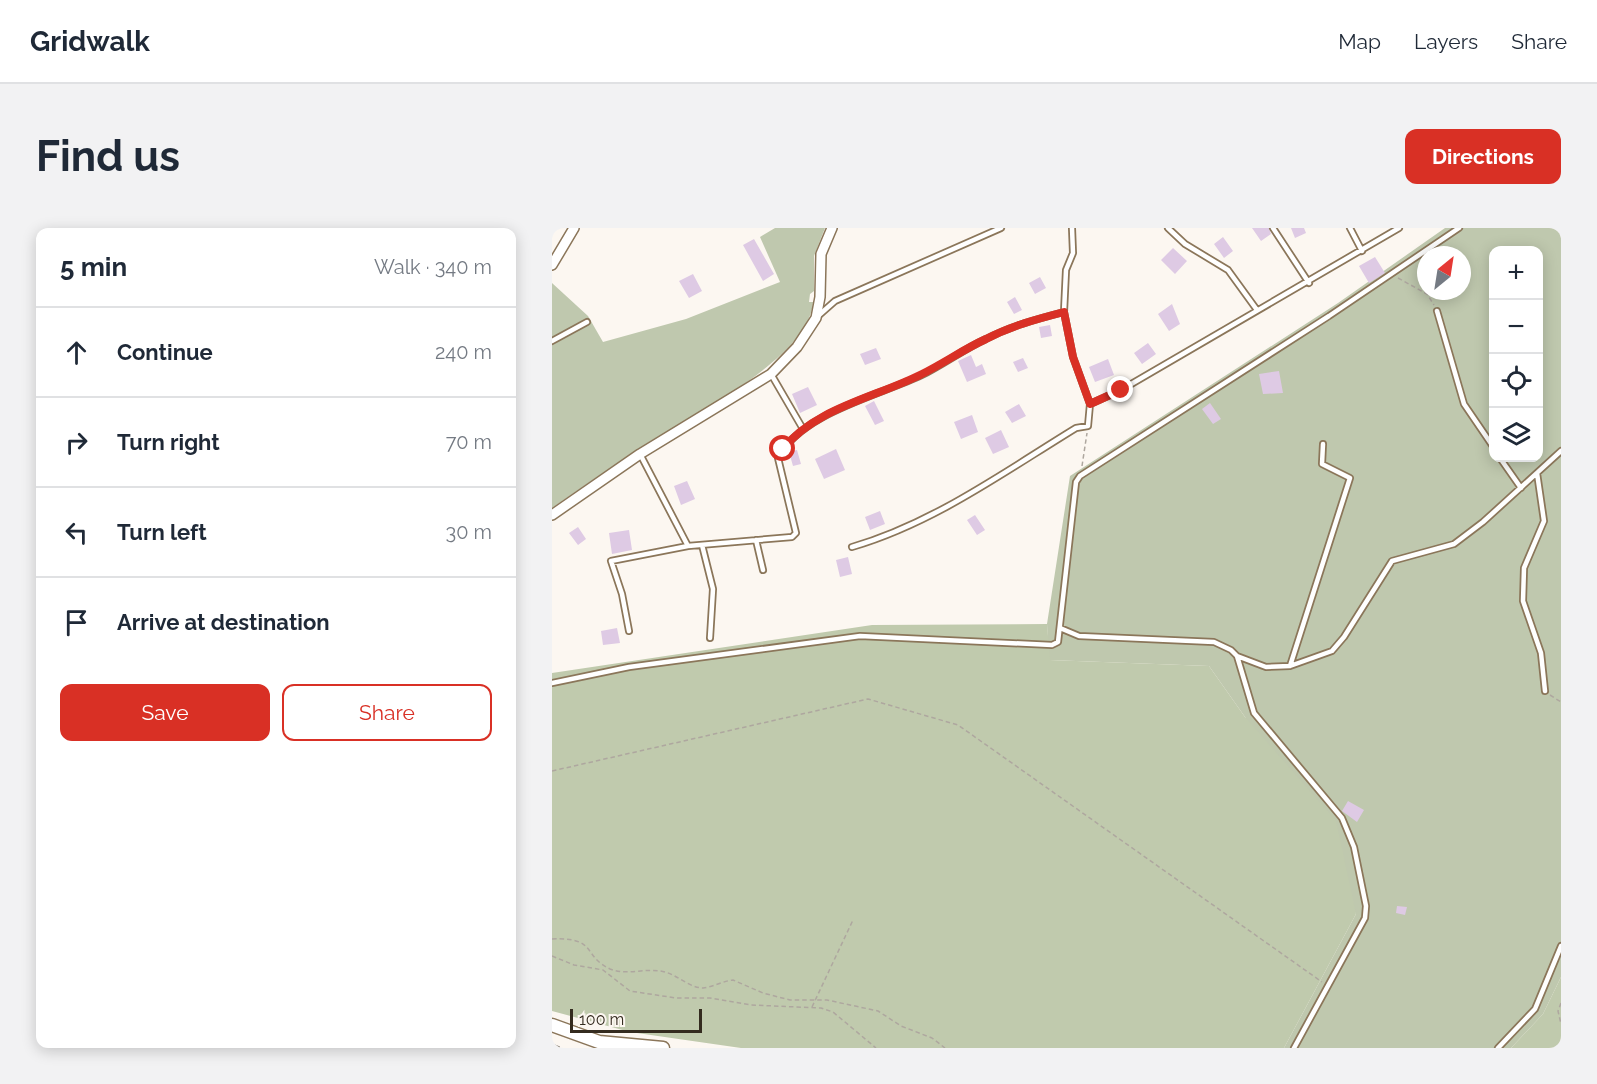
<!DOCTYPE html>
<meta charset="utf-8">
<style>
:root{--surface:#fff;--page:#f2f2f3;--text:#1f2937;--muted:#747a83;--line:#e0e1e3;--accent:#d93025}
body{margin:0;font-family:Raleway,sans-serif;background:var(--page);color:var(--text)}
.controls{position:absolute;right:18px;top:18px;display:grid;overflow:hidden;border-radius:12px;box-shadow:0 3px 15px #0003}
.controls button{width:54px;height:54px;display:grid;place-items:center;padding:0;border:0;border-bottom:2px solid var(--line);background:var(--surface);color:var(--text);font:30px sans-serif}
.compass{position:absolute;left:865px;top:18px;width:54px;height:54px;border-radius:50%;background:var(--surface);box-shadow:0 3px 15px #0003;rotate:30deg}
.scale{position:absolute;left:18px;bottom:15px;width:132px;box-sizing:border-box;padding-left:6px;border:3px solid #342b1f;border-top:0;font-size:16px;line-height:21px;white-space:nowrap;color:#342b1f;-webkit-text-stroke:4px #fcf7f1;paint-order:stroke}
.stop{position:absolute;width:18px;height:18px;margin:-14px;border:4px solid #d93025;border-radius:50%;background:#fff}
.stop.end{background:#d93025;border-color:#fff;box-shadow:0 2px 6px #0008}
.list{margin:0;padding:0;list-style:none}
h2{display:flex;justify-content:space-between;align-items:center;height:78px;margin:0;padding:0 24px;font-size:26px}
h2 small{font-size:20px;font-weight:400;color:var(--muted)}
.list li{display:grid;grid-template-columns:39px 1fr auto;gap:18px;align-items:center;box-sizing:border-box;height:90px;padding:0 24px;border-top:2px solid var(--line)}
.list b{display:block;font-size:22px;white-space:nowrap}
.list em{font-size:20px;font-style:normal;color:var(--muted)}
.actions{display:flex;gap:12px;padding:18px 24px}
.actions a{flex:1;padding:14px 0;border:2px solid var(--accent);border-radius:12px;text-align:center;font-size:21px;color:var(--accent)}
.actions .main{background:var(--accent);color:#fff}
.icon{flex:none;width:33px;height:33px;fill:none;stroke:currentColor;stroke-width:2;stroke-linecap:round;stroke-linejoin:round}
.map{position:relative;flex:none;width:1009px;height:820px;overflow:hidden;border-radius:12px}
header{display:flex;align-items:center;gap:36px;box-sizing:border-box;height:84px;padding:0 30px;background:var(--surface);border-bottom:2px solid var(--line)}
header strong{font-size:28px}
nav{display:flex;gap:33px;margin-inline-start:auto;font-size:21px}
.intro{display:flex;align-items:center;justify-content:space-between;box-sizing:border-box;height:144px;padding:0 36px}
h1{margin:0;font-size:42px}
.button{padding:15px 27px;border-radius:12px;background:var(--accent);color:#fff;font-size:21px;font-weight:700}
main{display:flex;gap:36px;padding:0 36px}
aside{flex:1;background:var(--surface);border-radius:12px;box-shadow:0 3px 15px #0003}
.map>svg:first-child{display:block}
.green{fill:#bfc8ae;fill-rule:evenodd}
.forest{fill:#c0caad}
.building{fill:#decae4}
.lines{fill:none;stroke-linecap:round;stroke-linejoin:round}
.service-casing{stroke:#8b765a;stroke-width:8}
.minor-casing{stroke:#8b765a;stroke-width:12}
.secondary-casing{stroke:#8b765a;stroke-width:15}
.path{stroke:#aea79f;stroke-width:1.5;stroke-dasharray:4.5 3;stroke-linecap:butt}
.service{stroke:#fff;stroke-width:4.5}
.minor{stroke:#fff;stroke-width:9}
.secondary{stroke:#fff;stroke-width:12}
.rail{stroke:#827b71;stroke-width:3;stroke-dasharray:8 8;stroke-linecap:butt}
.route{stroke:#d93025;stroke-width:8}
</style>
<header>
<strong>Gridwalk</strong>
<nav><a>Map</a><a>Layers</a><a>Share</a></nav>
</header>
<div class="intro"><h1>Find us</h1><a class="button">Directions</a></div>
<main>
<aside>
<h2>5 min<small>Walk · 340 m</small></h2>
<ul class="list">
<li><svg class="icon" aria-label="ahead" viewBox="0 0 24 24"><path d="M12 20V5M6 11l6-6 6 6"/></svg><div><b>Continue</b></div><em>240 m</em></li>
<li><svg class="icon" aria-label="right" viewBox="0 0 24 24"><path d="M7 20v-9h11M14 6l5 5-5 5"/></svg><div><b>Turn right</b></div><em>70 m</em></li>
<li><svg class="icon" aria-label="left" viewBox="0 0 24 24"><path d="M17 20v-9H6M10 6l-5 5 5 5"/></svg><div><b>Turn left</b></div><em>30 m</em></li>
<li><svg class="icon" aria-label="arrive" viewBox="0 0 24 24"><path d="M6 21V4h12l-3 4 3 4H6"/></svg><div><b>Arrive at destination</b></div></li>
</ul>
<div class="actions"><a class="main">Save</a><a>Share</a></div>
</aside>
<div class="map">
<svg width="1009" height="820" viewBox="0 0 1009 820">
<rect width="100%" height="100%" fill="#fcf7f1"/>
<!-- green -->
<path class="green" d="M223 0H273L262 28V63L258 66 257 74H261C257 131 136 189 91 218 61 238 30 259 0 280V55L36 88 51 114 134 91 228 54 208 9Z
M893 0H1009V749L991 786 959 820H732L804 686 693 489 657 438 497 432 495 396 518 248 786 75ZM942 22H987V230H942ZM874 27H910V63H874Z"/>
<!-- forest -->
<path class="forest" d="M495 396 498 432 657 438 693 489 784 593 804 686 732 820H189L78 804 0 783V445L320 397Z
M1009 749V820H959L991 786Z"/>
<!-- building -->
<path class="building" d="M700 0H717L719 6 709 13Z
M739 0H752L754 5 743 10Z
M671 9 681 23 672 30 662 16Z
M202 11 222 46 211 53 191 17Z
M621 20 635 33 623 46 609 32Z
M823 29 833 45 817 55 807 38Z
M141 46 150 63 137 70 127 53Z
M488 49 494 60 483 66 477 55Z
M463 69 470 82 462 86 455 74Z
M620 76 628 96 617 103 606 86Z
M498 97 500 108 489 110 487 99Z
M596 115 604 126 590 136 582 125Z
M324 120 329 131 313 137 308 126Z
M419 127 424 139 430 136 434 146 415 154 406 133Z
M471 130 476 140 466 144 461 134Z
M556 131 562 147 543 154 537 139Z
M727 143 731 165 711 166 707 146Z
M256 159 265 177 248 185 240 166Z
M322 173 332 193 323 197 313 178Z
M658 175 669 191 661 196 650 181Z
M467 176 474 188 460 195 453 184Z
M420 187 426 204 409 211 402 194Z
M449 202 457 219 441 226 433 210Z
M284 221 293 242 272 251 263 231Z
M245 222 249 236 241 238 237 224Z
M135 253 143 271 129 277 122 258Z
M328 283 333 296 318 302 313 289Z
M423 287 433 302 425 307 415 292Z
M26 299 34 311 26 317 17 305Z
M77 302 80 322 60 326 57 305Z
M296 329 300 346 288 349 284 332Z
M65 400 68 415 51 417 49 403Z
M796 573 812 582 805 594 790 583Z
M845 678 855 679 853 687 844 685Z"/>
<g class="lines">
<!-- service casing -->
<g class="service-casing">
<path id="service" d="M616 0 633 16 676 42 705 82
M721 0 757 55
M798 0 810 23
M885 83 912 176 942 220
M266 88 283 73 449 0
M0 113 35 94
M219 146 251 201
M538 176 569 162 847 0
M88 226 136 318
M948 230 969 260
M985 245 992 293 972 340 971 373 989 425 993 463
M204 312 211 342
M150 317 161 361 158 410
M300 319C382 295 452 244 524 200L536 198 538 176 521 129 512 84 514 42 521 25 520 0
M508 400 527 408 662 414 679 422 685 428 702 485 790 590 802 619 814 678 813 690 742 820
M77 403 70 366 59 333 136 318 240 309 244 305 226 230C249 185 326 168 370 147 392 136 412 121 434 111 459 98 485 91 512 84
M685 428 714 439 738 438 780 423 792 409 840 333 902 316 931 294 1009 223
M738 438 798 250 770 236 771 216
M0 455 77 439 308 408 500 417 506 414 524 254 528 248 777 88 907 0
M946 820 983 781 1009 718"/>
</g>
<!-- minor casing -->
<g class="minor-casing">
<path id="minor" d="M0 37 22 0
M0 287 88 226 219 146 245 119 264 90 268 69 269 26 280 0"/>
</g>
<!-- secondary casing -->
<g class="secondary-casing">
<path id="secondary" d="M0 797 47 814 111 820"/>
</g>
<!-- path -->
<path class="path" d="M846 50 875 66 882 77
M530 238 535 205
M998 467 1009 474
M0 543 316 471 406 497 770 754
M0 711C46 709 30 728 58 741 76 748 95 739 113 744 125 747 138 760 151 760 161 759 171 753 181 752L211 765 238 772H275L326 783 349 798 380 810 393 820
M0 728 22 737 51 742 78 763 124 770H158L199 777 269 780 281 784 324 820
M1009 775 1006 783 1009 796
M260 779 301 692"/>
<!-- service -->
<use href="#service" class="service"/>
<!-- minor -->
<use href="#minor" class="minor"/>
<!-- secondary -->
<use href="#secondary" class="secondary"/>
<!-- rail -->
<path class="rail" d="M0 817 8 820"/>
</g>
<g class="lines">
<!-- route -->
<path class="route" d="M231 221C263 180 325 169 370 146 392 135 412 121 434 111 459 98 485 91 512 84L521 129 538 176 569 162"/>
</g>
</svg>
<div class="controls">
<button>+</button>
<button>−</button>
<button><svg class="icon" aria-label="locate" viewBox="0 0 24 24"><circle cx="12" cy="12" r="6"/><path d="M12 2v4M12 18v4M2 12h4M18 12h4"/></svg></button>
<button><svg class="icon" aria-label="layers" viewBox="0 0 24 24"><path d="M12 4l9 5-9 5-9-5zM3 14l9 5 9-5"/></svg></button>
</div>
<svg class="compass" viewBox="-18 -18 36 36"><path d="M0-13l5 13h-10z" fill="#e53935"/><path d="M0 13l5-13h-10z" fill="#747a83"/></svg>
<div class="scale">100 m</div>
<div class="stop" style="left:231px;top:221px"></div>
<div class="stop end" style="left:569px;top:162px"></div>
</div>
</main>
